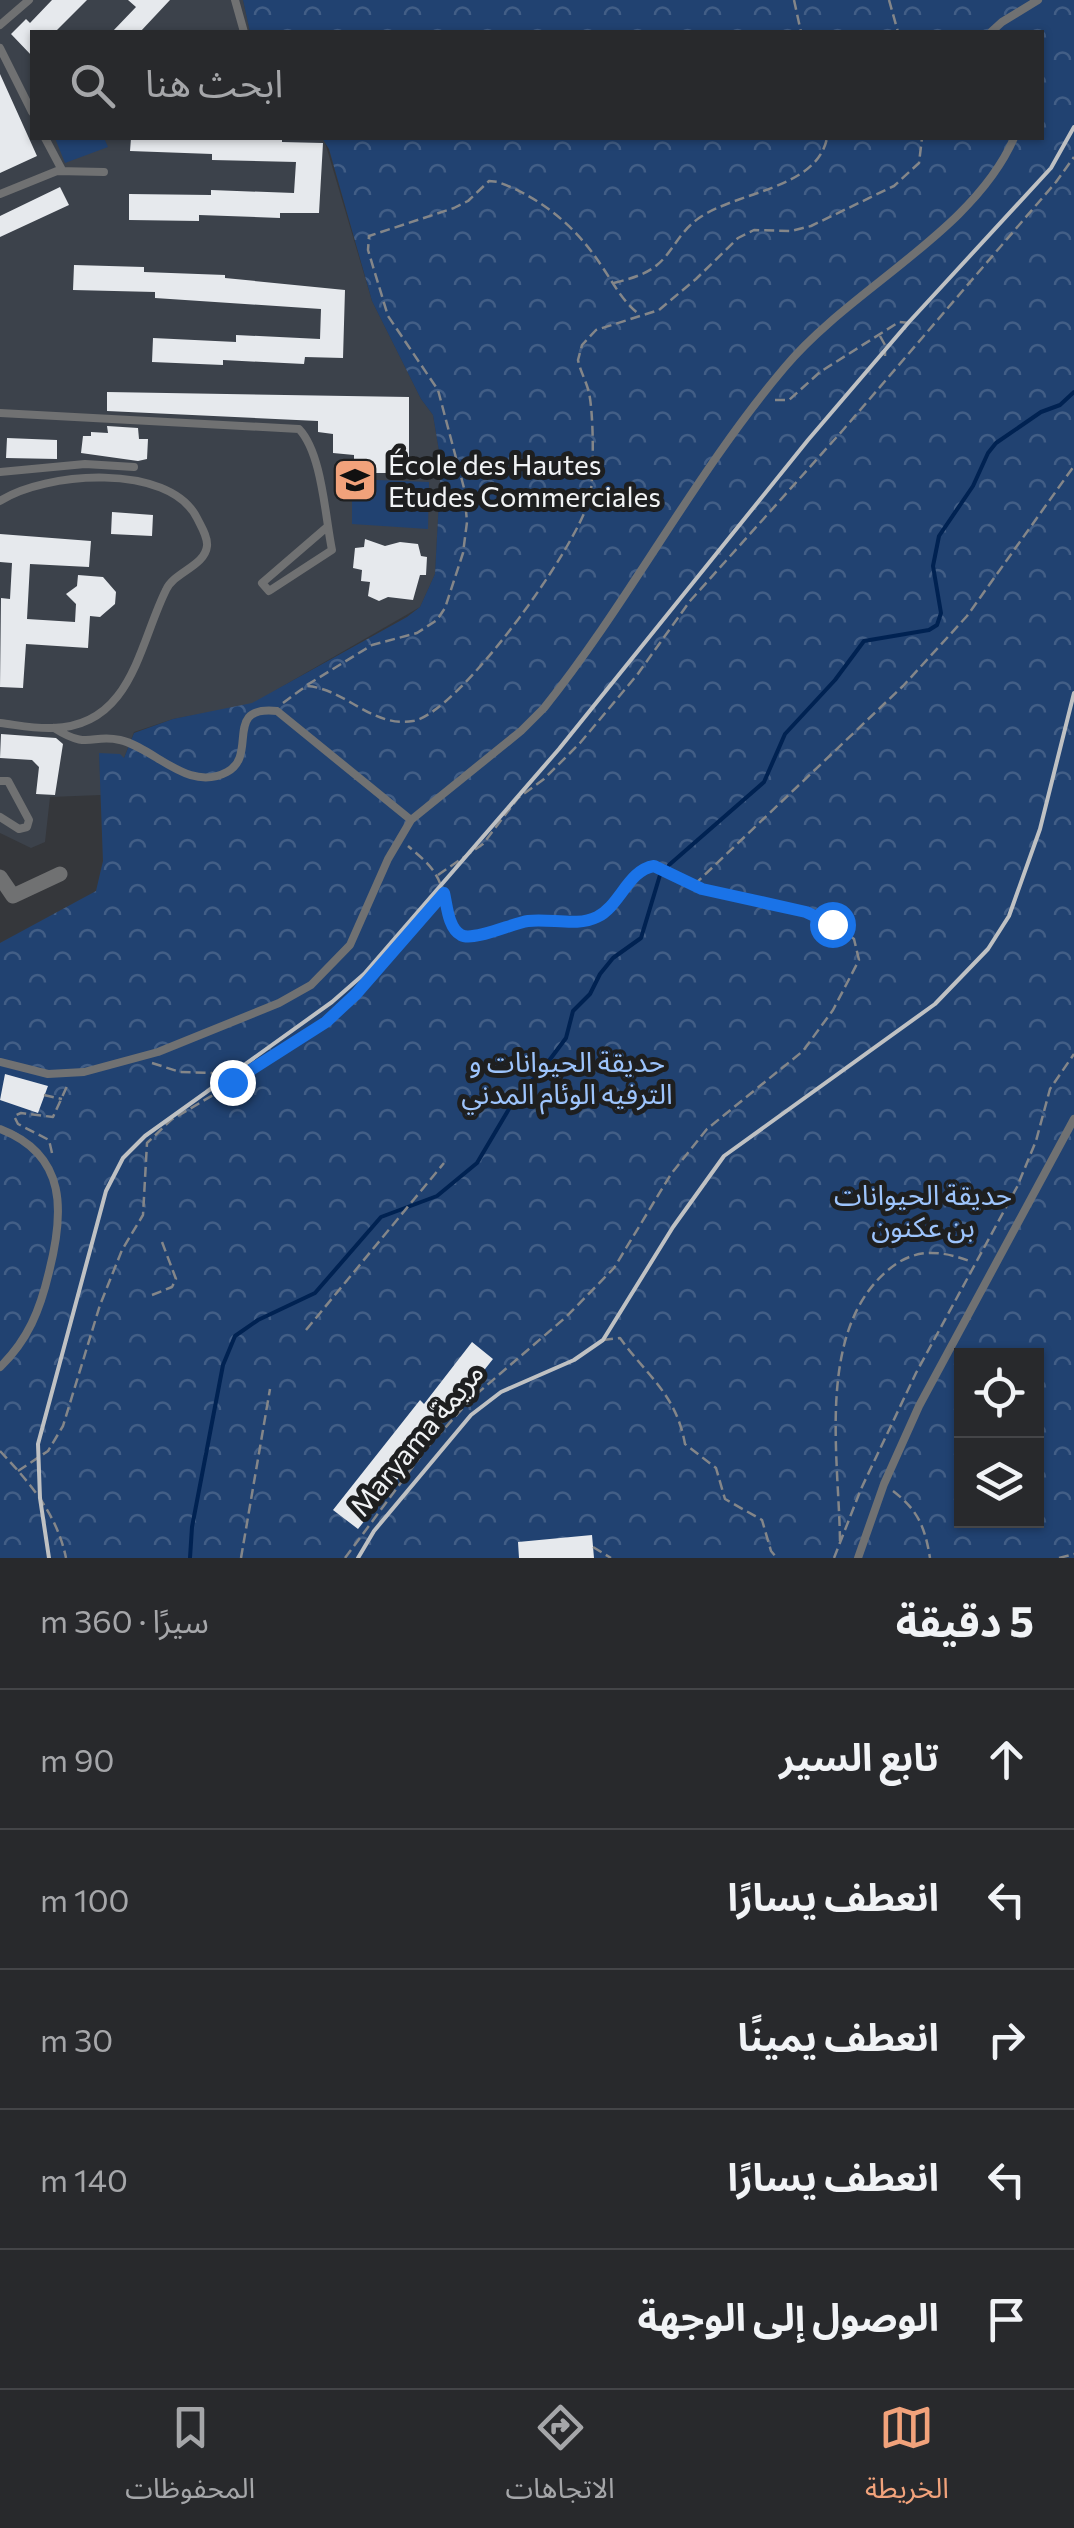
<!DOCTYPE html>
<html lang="ar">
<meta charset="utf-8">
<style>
:root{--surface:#28292c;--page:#303134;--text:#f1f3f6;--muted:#a5a6a9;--line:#444548;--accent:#f1a27b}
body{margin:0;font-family:Commissioner,"Noto Sans Arabic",sans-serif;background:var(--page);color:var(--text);direction:rtl}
.controls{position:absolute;right:30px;bottom:30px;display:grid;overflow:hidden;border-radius:0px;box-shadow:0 2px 8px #0004}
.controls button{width:90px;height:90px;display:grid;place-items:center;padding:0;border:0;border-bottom:2px solid var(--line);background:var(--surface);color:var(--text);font:50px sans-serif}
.stop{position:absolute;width:30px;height:30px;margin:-22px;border:8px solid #1a73e8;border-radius:50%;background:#fff}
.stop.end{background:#1a73e8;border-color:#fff;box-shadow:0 2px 10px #0008}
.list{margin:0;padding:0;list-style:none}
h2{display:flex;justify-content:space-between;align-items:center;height:130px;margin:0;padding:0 40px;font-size:42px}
h2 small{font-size:32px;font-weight:400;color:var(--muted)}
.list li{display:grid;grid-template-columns:65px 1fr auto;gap:30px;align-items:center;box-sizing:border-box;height:140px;padding:0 40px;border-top:2px solid var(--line)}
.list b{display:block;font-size:38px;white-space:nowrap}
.list em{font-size:32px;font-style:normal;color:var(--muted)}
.icon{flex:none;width:55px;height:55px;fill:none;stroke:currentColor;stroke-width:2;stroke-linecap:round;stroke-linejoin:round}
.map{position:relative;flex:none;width:1074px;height:1558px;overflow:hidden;direction:ltr}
.search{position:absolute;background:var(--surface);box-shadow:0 2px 8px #0004;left:30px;right:30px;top:30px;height:110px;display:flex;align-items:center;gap:25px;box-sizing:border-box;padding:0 35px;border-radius:0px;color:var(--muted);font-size:38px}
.sheet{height:830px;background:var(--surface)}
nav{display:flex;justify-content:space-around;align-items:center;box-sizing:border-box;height:140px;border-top:2px solid var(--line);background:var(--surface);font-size:28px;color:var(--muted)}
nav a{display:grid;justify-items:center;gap:5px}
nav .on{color:var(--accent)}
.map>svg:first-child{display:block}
.built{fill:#3c424b}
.grass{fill:#214271}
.forest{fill:url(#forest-crowns);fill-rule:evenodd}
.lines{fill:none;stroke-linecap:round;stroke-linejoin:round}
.stream{stroke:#002252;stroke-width:4}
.building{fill:#e6e9ed}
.path{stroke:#848689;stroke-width:2.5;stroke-dasharray:10 5;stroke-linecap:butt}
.service{stroke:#707172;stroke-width:8}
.minor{stroke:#707172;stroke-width:15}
.rail{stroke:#bfc1c3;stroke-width:4}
.route{stroke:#1a73e8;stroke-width:12}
.labels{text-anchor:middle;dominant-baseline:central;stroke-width:10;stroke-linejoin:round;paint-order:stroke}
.poi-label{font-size:28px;fill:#f1f3f5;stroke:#1e1f20;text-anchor:start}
.park-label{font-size:28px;fill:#9dc4fc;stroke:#1e1f20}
.street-label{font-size:28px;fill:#f1f3f5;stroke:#1e1f20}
</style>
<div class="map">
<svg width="1074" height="1558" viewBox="0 0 1074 1558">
<defs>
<pattern id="forest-crowns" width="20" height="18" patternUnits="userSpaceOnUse" patternTransform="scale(2.5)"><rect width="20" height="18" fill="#214271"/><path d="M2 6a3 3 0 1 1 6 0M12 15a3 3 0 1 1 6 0" fill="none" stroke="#425e86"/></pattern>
</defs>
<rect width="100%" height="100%" fill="#35373b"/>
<!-- built -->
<path class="built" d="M0 0H243L250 32H32V138L324 139 372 301 421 399 433 415 441 463 435 574 420 607 252 704 173 719 134 732 124 758 99 753 101 795 50 797 45 842 31 848 0 833Z"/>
<!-- grass -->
<path class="grass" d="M55 138H104L108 147 65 163Z
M352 479 429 482 428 529 352 524Z"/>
<!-- forest -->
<path class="forest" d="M243 0H1074V1558H0V943L96 891 103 861 99 753 120 754 124 758 134 733 173 719 252 703 407 617 420 607 435 574 441 463 433 415 421 399 372 301 329 149 322 138H1042V32H250ZM962 1356H1036V1520H962Z"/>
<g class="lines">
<!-- stream -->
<path class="stream" d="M669 865 764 782 785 734 835 680 864 641 929 630 937 625 941 613 933 566 939 536 973 486 988 453 996 443 1041 412 1060 405 1074 392
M190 1558 192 1527 223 1365 235 1336 258 1320 315 1293 381 1217 437 1196 477 1163 519 1092 539 1074 566 1038 573 1011 590 994 600 974 613 958 641 938 660 875"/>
</g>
<!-- building -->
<path class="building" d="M52 0H87L55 32H32V56L11 34 26 19 30 23Z
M128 0H170L140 32H112L136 7Z
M0 74 37 156 0 173Z
M131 138H282V142L323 143 319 213H280V218L199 215V221L129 220V194L211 195V190L294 193 296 162 212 160V154L130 151Z
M60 187 69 205 0 237V216Z
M74 265 144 267V272L225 275V278L345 290 343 358 305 357 304 364 223 360V365L152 362 153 338 236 342V335L320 339 321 309 155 298V292L73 290Z
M107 392 409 397V473H354V455L333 453V434L318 432V421L107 411Z
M107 426 138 428 139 439H148L147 459 138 461 81 453 83 436H91V432L108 433Z
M7 438 57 440V459L6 458Z
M112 512 153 515 152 536 111 534Z
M0 534 91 541 89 567 30 564 27 619 75 622 76 604 66 594 77 586 78 575 103 577 116 592 115 604 100 617 90 616 88 648 26 644 23 688 0 687 1 598 10 599 12 563 0 562Z
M365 539 385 546 400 542 418 544 421 556 427 557 426 575H420L413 600 388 597 379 601 368 596 370 582 361 581 362 570 353 568 355 548 364 547Z
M1 734 56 738 63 744 55 795 36 794 39 767 32 760 0 758Z
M5 1074 48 1086 38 1113 0 1100Z
M472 1342 493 1359 358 1529 333 1510 420 1400 424 1404Z
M592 1535 594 1558H519L518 1542Z"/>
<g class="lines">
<!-- path -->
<path class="path" d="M794 0 801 32
M889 0 898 32
M614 283C629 279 645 275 657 265 673 252 678 233 699 218 738 191 817 189 827 138
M880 336 885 345V356
M775 400H789L820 372 899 322 911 323
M307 685 372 645 417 633 437 620 445 608 463 553 467 522 464 488 438 390 388 316 368 250 369 236 454 208 468 201 489 181 498 182C542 198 576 227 601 265 614 284 622 301 640 315
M283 703 306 686C345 688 371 728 413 721 459 713 580 544 590 496 594 476 594 408 588 389 585 379 580 370 578 360L582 345 596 330 659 310 696 279 738 238 754 230 791 231 811 226 894 186 919 163 922 138
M438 875 483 844 518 798 544 779 580 743 637 675 690 601 843 430 1056 182 1074 157
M694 885 903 686 967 616 1074 466
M152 1063 180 1072 242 1074
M44 1095 62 1099
M52 1153 49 1140 18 1124 14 1116 21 1113 53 1117 68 1084
M152 1295 172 1287 176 1279 162 1242
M306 1330 444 1163
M603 1340 620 1338C648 1377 676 1394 685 1444L716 1468 725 1499 762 1520 771 1551 777 1558
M0 1451C30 1483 57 1514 66 1558
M18 1471 48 1451 63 1426 100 1305 122 1250 143 1215 147 1143 171 1120 262 1066 325 1022 356 994 445 893
M893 1491C918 1510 925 1527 930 1558
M840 1541C839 1457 816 1332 887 1271 914 1247 941 1250 972 1262
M593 1547 611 1558
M241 1558 270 1389
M345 1558 426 1449 472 1398 566 1317 614 1268 671 1174 707 1129 803 1051 833 1010 859 960 854 939C815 905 759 904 712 892 691 886 674 874 654 866L642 870 608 909 594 919 531 921 466 937C444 927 448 894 436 875 429 863 418 855 408 846
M834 1558 861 1489 916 1373 1017 1187 1036 1141 1050 1089 1074 1054
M1059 1558 1074 1554"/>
<!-- service -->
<path class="service" d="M235 0 244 32
M0 25 29 0
M991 32 1002 22 1038 0
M0 48 32 112
M45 138 62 170
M0 194 57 171 104 172
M0 413 299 429C322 453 325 516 332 550L269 591 262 583 327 527
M0 472 85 464 134 467
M0 501C44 472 169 462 197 518 201 526 208 537 207 546 205 566 174 572 166 590 139 644 132 726 53 728 36 729 17 725 0 723
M54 728C90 751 91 733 120 740 155 748 188 793 227 772 259 755 222 705 277 711L411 820
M0 781H8L29 820 27 827 19 829 0 817
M0 1062 48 1074 84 1072 158 1052 279 1003 311 985 350 945 388 859 411 820 521 731 544 708C631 599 695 473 785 367 851 288 973 232 1014 138
M0 1129C68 1155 64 1213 49 1272 40 1310 28 1340 0 1367
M858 1558 884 1484 919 1406 1074 1119"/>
<!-- minor -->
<path class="minor" d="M0 877 13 896 60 874"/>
<!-- rail -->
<path class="rail" d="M49 1558 40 1498 38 1444 106 1191 123 1158 145 1136 332 1002 364 974 559 749 808 440 909 322 1051 168 1074 127
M358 1558 374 1531 471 1415 501 1392 574 1360 603 1340 673 1227 724 1156 935 1004 988 949 1009 916 1040 829 1074 693"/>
</g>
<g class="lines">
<!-- route -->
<path class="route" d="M232 1082 326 1022 356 994 444 893C447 905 448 928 461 935 473 942 513 923 528 921 550 918 577 927 597 917 620 906 628 870 654 866L702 889 806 912 832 924"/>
</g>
<!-- icons -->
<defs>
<g id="university-square" transform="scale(2.25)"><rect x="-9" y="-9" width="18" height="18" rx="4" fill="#f1a27b" stroke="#1e1f20"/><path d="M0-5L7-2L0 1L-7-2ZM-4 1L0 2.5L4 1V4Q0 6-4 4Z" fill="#111"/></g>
</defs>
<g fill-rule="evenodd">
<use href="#university-square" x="355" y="480"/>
</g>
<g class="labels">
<!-- poi labels -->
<g class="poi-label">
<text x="388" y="464">École des Hautes<tspan x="388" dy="32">Etudes Commerciales</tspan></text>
</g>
<!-- park labels -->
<g class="park-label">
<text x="567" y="1061">حديقة الحيوانات و<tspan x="567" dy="32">الترفيه الوئام المدني</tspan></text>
<text x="923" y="1194">حديقة الحيوانات<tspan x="923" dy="32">بن عكنون</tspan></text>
</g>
<!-- street labels -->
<g class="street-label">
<text transform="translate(416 1439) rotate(-50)">Maryama مريمة</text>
</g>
</g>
</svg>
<div class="controls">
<button><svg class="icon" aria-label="locate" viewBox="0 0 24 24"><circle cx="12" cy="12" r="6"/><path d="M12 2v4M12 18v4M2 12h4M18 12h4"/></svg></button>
<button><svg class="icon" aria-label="layers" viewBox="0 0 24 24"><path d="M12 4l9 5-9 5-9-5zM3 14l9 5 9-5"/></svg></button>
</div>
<div class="stop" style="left:832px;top:924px"></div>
<div class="stop end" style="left:232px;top:1082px"></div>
<div class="search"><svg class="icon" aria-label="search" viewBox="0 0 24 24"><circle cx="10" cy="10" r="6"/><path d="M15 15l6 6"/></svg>ابحث هنا</div>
</div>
<section class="sheet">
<h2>5 دقيقة<small>سيرًا · 360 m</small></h2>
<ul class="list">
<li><svg class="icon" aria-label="ahead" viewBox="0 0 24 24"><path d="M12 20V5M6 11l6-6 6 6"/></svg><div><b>تابع السير</b></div><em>90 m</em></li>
<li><svg class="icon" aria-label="left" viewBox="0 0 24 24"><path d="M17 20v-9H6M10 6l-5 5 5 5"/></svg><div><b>انعطف يسارًا</b></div><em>100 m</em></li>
<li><svg class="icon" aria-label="right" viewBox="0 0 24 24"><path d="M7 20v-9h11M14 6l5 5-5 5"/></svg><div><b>انعطف يمينًا</b></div><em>30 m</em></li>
<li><svg class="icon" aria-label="left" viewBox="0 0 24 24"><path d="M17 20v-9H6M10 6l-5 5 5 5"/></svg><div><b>انعطف يسارًا</b></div><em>140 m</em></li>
<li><svg class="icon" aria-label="arrive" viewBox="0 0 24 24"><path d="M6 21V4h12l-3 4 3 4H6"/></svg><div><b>الوصول إلى الوجهة</b></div></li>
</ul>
</section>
<nav>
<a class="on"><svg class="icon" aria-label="map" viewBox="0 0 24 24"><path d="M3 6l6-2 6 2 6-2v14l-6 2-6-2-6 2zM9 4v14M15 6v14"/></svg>الخريطة</a>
<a><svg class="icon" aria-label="directions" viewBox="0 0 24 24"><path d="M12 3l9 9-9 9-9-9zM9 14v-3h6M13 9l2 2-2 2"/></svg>الاتجاهات</a>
<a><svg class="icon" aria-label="saved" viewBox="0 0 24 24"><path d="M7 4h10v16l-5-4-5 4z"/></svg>المحفوظات</a>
</nav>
